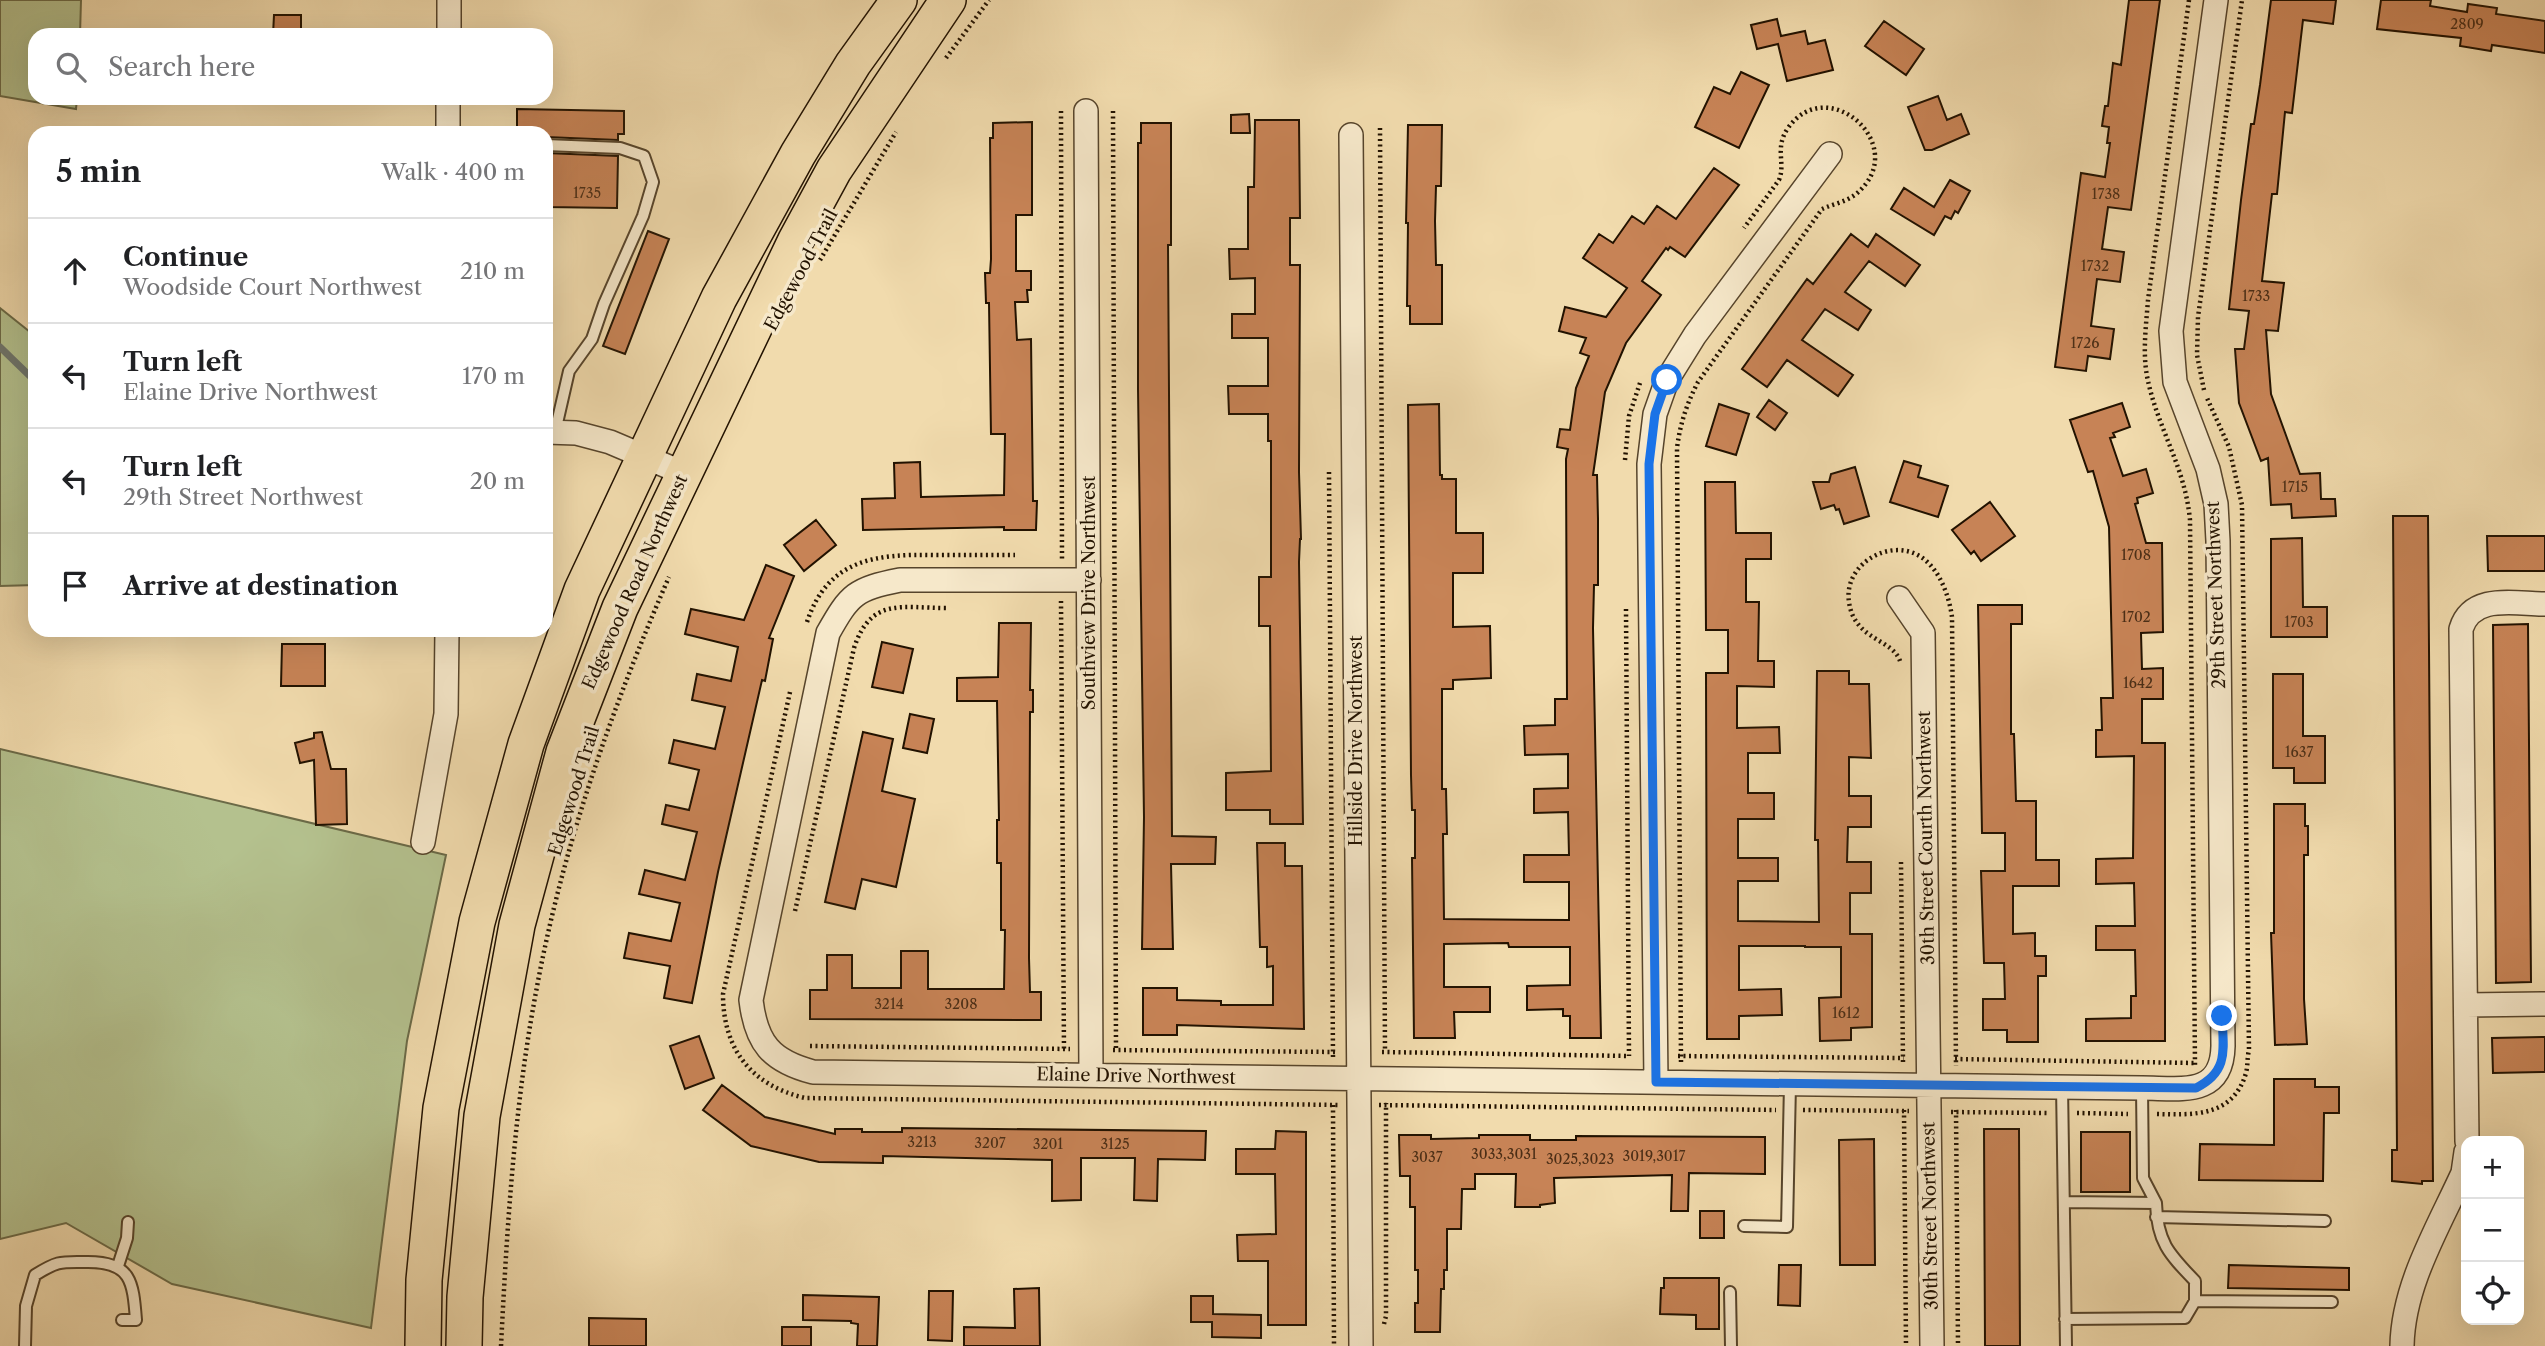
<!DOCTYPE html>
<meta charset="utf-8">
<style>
:root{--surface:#fff;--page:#f2f2f2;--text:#202124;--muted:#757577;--line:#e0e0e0}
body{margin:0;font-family:"Libre Caslon Text",serif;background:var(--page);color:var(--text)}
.controls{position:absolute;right:21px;bottom:21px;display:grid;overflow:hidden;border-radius:14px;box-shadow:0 7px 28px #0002}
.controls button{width:63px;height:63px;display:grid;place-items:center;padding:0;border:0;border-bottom:2px solid var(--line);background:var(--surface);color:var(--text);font:35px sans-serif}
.stop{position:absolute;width:21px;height:21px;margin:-16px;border:5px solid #1a73e8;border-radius:50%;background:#fff}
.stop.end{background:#1a73e8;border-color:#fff;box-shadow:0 2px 7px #0008}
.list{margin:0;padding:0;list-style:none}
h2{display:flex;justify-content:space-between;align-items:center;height:91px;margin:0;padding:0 28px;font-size:30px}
h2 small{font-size:23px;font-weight:400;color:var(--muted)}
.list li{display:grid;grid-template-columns:46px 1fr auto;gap:21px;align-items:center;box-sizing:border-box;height:105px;padding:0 28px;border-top:2px solid var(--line)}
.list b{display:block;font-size:26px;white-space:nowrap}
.list p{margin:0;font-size:23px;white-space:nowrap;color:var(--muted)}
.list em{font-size:23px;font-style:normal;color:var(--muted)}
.icon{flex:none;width:38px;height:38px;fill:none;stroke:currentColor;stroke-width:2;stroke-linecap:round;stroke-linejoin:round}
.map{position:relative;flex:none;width:2545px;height:1346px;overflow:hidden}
.search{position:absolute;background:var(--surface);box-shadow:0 7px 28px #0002;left:28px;top:28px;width:525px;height:77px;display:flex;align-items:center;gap:18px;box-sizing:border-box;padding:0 24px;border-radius:21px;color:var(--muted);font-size:26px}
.panel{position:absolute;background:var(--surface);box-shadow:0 7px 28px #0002;left:28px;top:126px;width:525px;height:511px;border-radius:21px}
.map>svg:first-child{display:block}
.green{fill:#b4c18e;stroke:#6b6a47;stroke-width:2}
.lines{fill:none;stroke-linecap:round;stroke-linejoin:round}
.stream{stroke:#6e766e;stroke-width:7}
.building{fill:#c78356;stroke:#221200;stroke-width:2}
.service-casing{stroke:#56442b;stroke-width:14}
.minor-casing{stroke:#56442b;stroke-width:26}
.primary-casing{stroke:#221200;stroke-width:38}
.path{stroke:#221200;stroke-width:4.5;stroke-dasharray:2 3.5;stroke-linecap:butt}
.service{stroke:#f6e8ca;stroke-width:10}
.minor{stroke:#f6e8ca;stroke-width:23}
.primary{stroke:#f1dbad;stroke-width:35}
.route{stroke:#1a73e8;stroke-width:9}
.labels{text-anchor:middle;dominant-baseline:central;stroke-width:7;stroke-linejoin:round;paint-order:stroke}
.number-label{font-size:14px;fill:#4b2e16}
.street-label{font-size:18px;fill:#221200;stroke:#f6e8ca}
</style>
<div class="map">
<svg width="2545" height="1346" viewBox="0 0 2545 1346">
<rect width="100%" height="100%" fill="#f1dbad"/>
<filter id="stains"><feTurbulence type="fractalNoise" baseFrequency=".00286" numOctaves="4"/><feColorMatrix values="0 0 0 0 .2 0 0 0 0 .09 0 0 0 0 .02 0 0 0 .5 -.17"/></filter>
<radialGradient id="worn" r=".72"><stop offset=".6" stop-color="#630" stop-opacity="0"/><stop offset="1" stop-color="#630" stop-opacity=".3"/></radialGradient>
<!-- green -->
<path class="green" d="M0 0H81L80 35H35V98H77L76 109 0 96Z
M0 308 35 336V585L0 586Z
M0 749 446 855 407 1041 371 1328 172 1284 66 1223 0 1239Z"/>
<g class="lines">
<!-- stream -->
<path class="stream" d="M0 347 35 381"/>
</g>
<!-- building -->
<path class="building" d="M2129 0H2160L2131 210 2108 207 2102 249 2124 252 2120 282 2097 279 2091 326 2114 329 2110 359 2088 356 2086 371 2055 367 2081 173 2105 177 2110 143H2107L2109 127 2102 126 2105 106H2108L2113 63 2121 65Z
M2271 0H2336L2333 24 2303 20 2292 113 2285 112 2277 194H2272L2262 281 2284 283 2278 331 2266 330 2271 394 2300 474 2320 473 2321 499H2335L2336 516 2292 518 2291 504 2271 505 2268 458 2261 461 2239 403 2235 349H2244L2249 311 2229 309 2241 200 2251 124H2254L2260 85Z
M2381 0H2431L2430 6 2467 12 2468 4 2497 8 2496 14 2545 21V53L2492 45 2491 51 2460 46 2461 38 2377 29Z
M274 15H301V35H273Z
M1777 19 1781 36 1805 31 1808 44 1825 40 1833 70 1787 81 1778 44 1757 49 1751 25Z
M1884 21 1924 49 1906 75 1865 46Z
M1741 72 1769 85 1739 148 1695 127 1714 87 1730 94Z
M1938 96 1947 120 1961 114 1969 134 1932 150H1925L1908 107Z
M517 109 624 111V134H618V140L546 137V133L517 132Z
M1249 114 1250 133H1231V115Z
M1255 120H1299L1300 218H1290V265H1300L1299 472 1301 539H1300L1299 562 1303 824H1270V810H1226V773L1271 771 1270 626H1259V577H1271V441H1268V414H1229L1228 386H1268V338H1232V314H1255V278L1230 279 1229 249H1248V187H1254Z
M1032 122V215H1016V271H1031V290H1027L1028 302H1015L1017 340 1031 339 1033 501H1037L1036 530H1004V527L863 530 862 499 895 498 894 463 920 462 921 497 1004 495 1005 434H991L989 303H986L985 273H990L991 259 990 138H993V123Z
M1141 123H1171V245H1168L1172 836 1216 837 1215 864H1171L1173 949H1142L1144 817 1138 389V143H1141Z
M1408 125H1442L1441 186H1436L1435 221 1436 265H1442V324H1410V306H1407L1408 223H1406Z
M546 153 618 156 617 208 546 207Z
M1714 168 1739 185 1685 257 1670 247 1668 250 1666 248 1642 281 1661 295 1626 343 1605 392 1593 475H1597L1598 519V585H1594L1593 628 1601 1038H1570V1016H1563V1009L1527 1010V986L1570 985V947H1509L1508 943 1444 944V987H1490V1012H1454L1455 1038H1414L1412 858H1415V810H1412L1411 775 1408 405 1439 404 1440 475H1442V479H1456V533H1483V573H1453V627L1490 626 1491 678 1453 680V689H1442V789H1446L1447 834H1443L1444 919 1569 920V882H1524V855H1569L1568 812 1534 813V789L1568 788V754L1525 755 1524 726 1555 725V699H1567L1566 459 1568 449 1557 447 1560 429 1570 430 1576 388 1589 356 1580 353 1586 338 1559 331 1565 307 1606 317 1627 288 1583 258 1599 234 1613 243 1632 216 1644 224 1657 206 1676 219Z
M1950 180 1970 191 1958 213 1955 211 1951 219 1945 216 1934 235 1891 209 1904 188 1934 207Z
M648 231 669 239 625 354 603 346Z
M1851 234 1868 247 1876 234 1920 265 1905 286 1869 261 1845 292 1871 310 1858 330 1825 309 1802 340 1853 375 1838 396 1787 360 1767 387 1742 369 1807 279 1813 284Z
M1769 400 1787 413 1775 430 1757 417Z
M2122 403 2130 427 2113 433 2115 437 2110 438 2123 476 2146 469 2153 493 2137 498 2138 503 2135 504 2146 543H2162L2163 632 2141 633 2142 669 2163 668V699H2142V743H2165V1041H2086V1019L2131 1018V996H2136L2135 950H2096V926H2135L2134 883 2096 884V859L2133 858 2134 756 2096 757V730H2102L2101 698H2113L2109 527 2093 471 2088 472 2070 420Z
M1719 404 1749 414 1736 455 1706 446Z
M1904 461 1921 466 1918 477 1948 486 1938 517 1890 502Z
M1855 467 1869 516 1844 524 1839 509 1836 510 1834 505 1821 509 1813 482H1829L1831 474Z
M1705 482H1735L1736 533H1771V559H1746V602H1759L1758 661H1774V687L1737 686V728L1779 727 1780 753H1748V793H1774V819H1738V858H1778V881H1738V921L1819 922 1818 840H1815L1817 671H1849V684H1869L1871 758 1849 757V796H1871V827H1848L1847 862H1871V893H1850V934H1872V1027L1851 1028V1040L1820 1041 1819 998 1841 997V947H1805V946H1739V990L1781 989 1782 1015 1739 1016V1039H1707L1706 673H1728V630H1706Z
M1990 502 2015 536 1981 561 1974 551 1971 554 1952 530Z
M2393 516H2428L2433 1181H2422V1184L2392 1181V1150H2397Z
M816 520 836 545 804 571 784 545Z
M2487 536H2545V571H2488Z
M2302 538 2303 607H2327V637H2271V539Z
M766 565 794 576 769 638 773 639 765 681 762 680 718 872 692 1003 664 998 670 966 624 958 629 933 671 941 680 903 639 894 645 870 685 880 697 832 662 824 666 805 689 810 699 770 669 763 674 740 715 749 725 707 692 700 697 674 731 681 738 647 685 634 691 609 744 620Z
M1978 605H2022V624H2011V734H2014L2016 801H2036V860H2059V886H2013V934L2035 933V956H2046V976H2038V1042H2007V1030H1983V999H2005L2004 963H1984L1981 871H2005V833H1982Z
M999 623H1031L1030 690H1033V712H1030L1029 958 1030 992H1041V1020L810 1019V990H827V955H852V988H901V951H928V989H1004L1005 930H1001V863H997V820H999L997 701H957V678L998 677Z
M2528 624 2531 982 2496 983 2493 625Z
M882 642 913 649 903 693 872 687Z
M282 644H325V686H281Z
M2273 674H2303V736H2325V783H2294V768H2273Z
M910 714 934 719 927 753 903 748Z
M322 732 331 769H346L347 824 316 825 314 760 300 763 295 743 314 738V733Z
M863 732 893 739 882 791 915 799 896 887 862 879 855 909 825 902Z
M2274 804H2305V826H2308V855H2304V999L2307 1044 2275 1045 2271 933H2274Z
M1257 843H1285V866H1302L1304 1029 1177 1025V1035H1143V988H1177V1000L1221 1001V1005H1273V966L1267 967V947H1260Z
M699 1036 714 1078 685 1089 670 1046Z
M2545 1037V1072L2493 1073 2492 1038Z
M2274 1079H2315V1087H2339V1113H2324L2323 1181 2199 1180 2200 1144 2274 1145Z
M722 1085 765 1117 835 1134V1129H862V1132H902V1128L1206 1131 1205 1160 1158 1159 1157 1201 1134 1200 1135 1158H1081V1200L1052 1201V1160L883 1156V1163L819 1162 751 1146 703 1110Z
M1984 1129H2019L2020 1346H1985Z
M1276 1131 1306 1132V1325H1268V1261H1238L1237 1235 1276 1234 1275 1174H1236V1149H1275Z
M2081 1132H2130V1192H2081Z
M1399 1135H1431V1139L1479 1138V1135H1530V1140H1576V1136L1765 1137V1174L1689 1173 1688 1211H1671L1672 1175 1554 1178 1555 1203 1540 1205V1207H1515L1516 1174H1475V1189H1462L1461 1229H1447V1270H1444V1289H1441L1440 1332H1415V1303H1418V1270H1415V1207H1410V1176H1400Z
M1874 1139 1875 1265H1840L1839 1140Z
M1700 1211H1724V1238H1700Z
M1779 1265H1801L1800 1306 1778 1305Z
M2229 1265 2349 1268V1290L2228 1288Z
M1664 1278H1719V1329H1696V1315L1660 1314 1661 1288H1664Z
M1039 1288 1040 1346H964V1327L1015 1328 1014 1289Z
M929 1291H953L952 1341 928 1340Z
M803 1295 879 1297 877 1346H857L858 1324 851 1323V1321L803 1320Z
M1191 1296H1213V1314L1261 1315V1338L1212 1337V1322H1191Z
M589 1318 646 1319V1346H589Z
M782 1327H811V1346H782Z"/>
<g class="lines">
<!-- service casing -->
<g class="service-casing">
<path id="service" d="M546 145 620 148 644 156 653 182 643 216 604 304 592 339 569 371 555 432
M2062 1086 2066 1346
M2142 1088 2143 1178 2156 1203
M2064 1202 2156 1203C2157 1242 2169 1254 2195 1281V1301L2185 1318 2065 1319
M2156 1217 2325 1221
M1744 1226 1787 1227 1790 1084
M118 1266 127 1238 128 1222
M1730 1292 1731 1346
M2195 1301 2332 1302
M25 1346 26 1306 35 1275C59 1260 61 1262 88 1262 131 1262 133 1281 136 1320H122"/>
</g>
<!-- minor casing -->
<g class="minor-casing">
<path id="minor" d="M449 35V0
M1086 111 1091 1075
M448 133V98
M1351 135 1361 1346
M546 432 576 433 610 442 683 473
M1089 580H900C855 589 850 594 828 633L751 1000C756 1043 771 1061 813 1072L2142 1088C2180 1088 2222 1098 2223 1046L2218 541 2216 504 2208 469 2175 382 2171 331 2216 0
M1899 598 1923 633 1932 1346
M423 842 446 714 447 630
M2466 1005 2545 1004
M1656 1082 1649 464 1655 414 1667 380 1695 335 1830 154
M2467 1141 2461 629C2472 593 2515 604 2545 604
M2402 1346C2403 1285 2438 1228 2463 1173L2466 1152"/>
</g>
<!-- primary casing -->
<g class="primary-casing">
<path id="primary" d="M423 1346 424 1280 441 1108 477 922 526 744 582 590 719 298 798 154 853 64 899 0
M464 1346 465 1297 482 1116 517 925 564 752 620 608 796 240 834 170 948 0"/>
</g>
<!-- path -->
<path class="path" d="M2189 0 2148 300C2146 327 2142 355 2148 381 2159 431 2185 467 2190 520L2195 1065
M946 58 989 0
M1061 111 1062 561
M1113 111 1116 1050
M1380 128 1385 1052
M820 260 896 132
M2204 390 2197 355 2198 317 2242 0
M1625 460 1629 416 1641 380
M1329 472 1333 1058
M1061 601 1064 1051
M1626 609 1629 1056
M807 622C828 559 875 554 934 555 961 555 988 555 1015 555
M1900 661C1893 639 1854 640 1849 602 1843 563 1893 535 1924 559 1941 573 1949 596 1952 617L1956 1066
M790 692 723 994C723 1048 750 1085 805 1098L1339 1105
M1901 862 1903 1063
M795 911 854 648C871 597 901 608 946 608
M810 1046 1070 1049
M1113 1050 1336 1052
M1382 1052 1629 1056
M1678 1056 1904 1058
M1955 1059 2194 1063
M1681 1062 1677 448C1680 424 1687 403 1698 382L1822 209C1833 204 1846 202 1856 194 1913 147 1828 71 1788 128 1774 148 1786 163 1779 180L1744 228
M1333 1105 1334 1346
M1379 1105 1776 1110
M1803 1110 1909 1111
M1904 1110 1906 1346
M1956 1110 1958 1346
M1951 1112 2047 1113
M2077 1113 2128 1114
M2157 1114C2194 1115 2233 1117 2246 1073 2248 1065 2247 1058 2249 1050L2242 505 2229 447 2207 398
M1384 1324 1386 1316V1103
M501 1346C507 1228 514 1109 536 992 562 849 611 710 669 577"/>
<!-- service -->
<use href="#service" class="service"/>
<!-- minor -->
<use href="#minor" class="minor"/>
<!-- primary -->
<use href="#primary" class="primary"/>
</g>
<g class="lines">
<!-- route -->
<path class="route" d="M1667 380 1655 414 1649 464 1656 1082 2196 1088C2230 1071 2223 1048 2222 1016"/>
</g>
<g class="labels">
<!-- number labels -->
<g class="number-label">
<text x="2467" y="24">2809</text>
<text x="587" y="193">1735</text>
<text x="2106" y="194">1738</text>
<text x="2095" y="266">1732</text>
<text x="2256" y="296">1733</text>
<text x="2085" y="343">1726</text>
<text x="2295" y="487">1715</text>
<text x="2136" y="555">1708</text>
<text x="2136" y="617">1702</text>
<text x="2299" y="622">1703</text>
<text x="2138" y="683">1642</text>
<text x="2299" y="752">1637</text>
<text x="889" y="1004">3214</text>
<text x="961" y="1004">3208</text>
<text x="1846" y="1013">1612</text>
<text x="922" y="1142">3213</text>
<text x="990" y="1143">3207</text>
<text x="1048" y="1144">3201</text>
<text x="1115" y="1144">3125</text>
<text x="1504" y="1154">3033,3031</text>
<text x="1654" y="1156">3019,3017</text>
<text x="1427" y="1157">3037</text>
<text x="1580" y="1159">3025,3023</text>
</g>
<!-- street labels -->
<g class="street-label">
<text transform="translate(801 270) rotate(-62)">Edgewood Trail</text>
<text transform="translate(635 582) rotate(-66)">Edgewood Road Northwest</text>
<text transform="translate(1089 593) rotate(-90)">Southview Drive Northwest</text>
<text transform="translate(2216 595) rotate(-92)">29th Street Northwest</text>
<text transform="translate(1356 741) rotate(-90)">Hillside Drive Northwest</text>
<text transform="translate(574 791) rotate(-73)">Edgewood Trail</text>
<text transform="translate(1926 838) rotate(-91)">30th Street Courth Northwest</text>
<text transform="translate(1136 1076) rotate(1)">Elaine Drive Northwest</text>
<text transform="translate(1930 1216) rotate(-91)">30th Street Northwest</text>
</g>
</g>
<rect width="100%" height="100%" filter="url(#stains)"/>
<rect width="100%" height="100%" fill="url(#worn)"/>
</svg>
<div class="controls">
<button>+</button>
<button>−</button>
<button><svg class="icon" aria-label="locate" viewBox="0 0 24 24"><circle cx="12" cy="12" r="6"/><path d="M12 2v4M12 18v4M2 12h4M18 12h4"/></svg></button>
</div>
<div class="stop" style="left:1667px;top:380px"></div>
<div class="stop end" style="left:2222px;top:1016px"></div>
<div class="search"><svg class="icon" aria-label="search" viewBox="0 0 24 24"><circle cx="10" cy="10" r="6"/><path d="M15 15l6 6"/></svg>Search here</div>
<section class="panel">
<h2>5 min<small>Walk · 400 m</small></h2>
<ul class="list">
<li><svg class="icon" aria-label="ahead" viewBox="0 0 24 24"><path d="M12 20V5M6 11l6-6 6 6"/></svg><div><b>Continue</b><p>Woodside Court Northwest</p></div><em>210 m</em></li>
<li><svg class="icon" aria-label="left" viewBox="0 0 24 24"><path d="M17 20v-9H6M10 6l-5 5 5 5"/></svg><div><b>Turn left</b><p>Elaine Drive Northwest</p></div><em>170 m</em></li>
<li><svg class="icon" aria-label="left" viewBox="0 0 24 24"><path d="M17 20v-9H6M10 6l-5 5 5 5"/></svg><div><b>Turn left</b><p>29th Street Northwest</p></div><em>20 m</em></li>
<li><svg class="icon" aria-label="arrive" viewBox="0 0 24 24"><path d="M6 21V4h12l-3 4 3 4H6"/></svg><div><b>Arrive at destination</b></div></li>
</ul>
</section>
</div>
